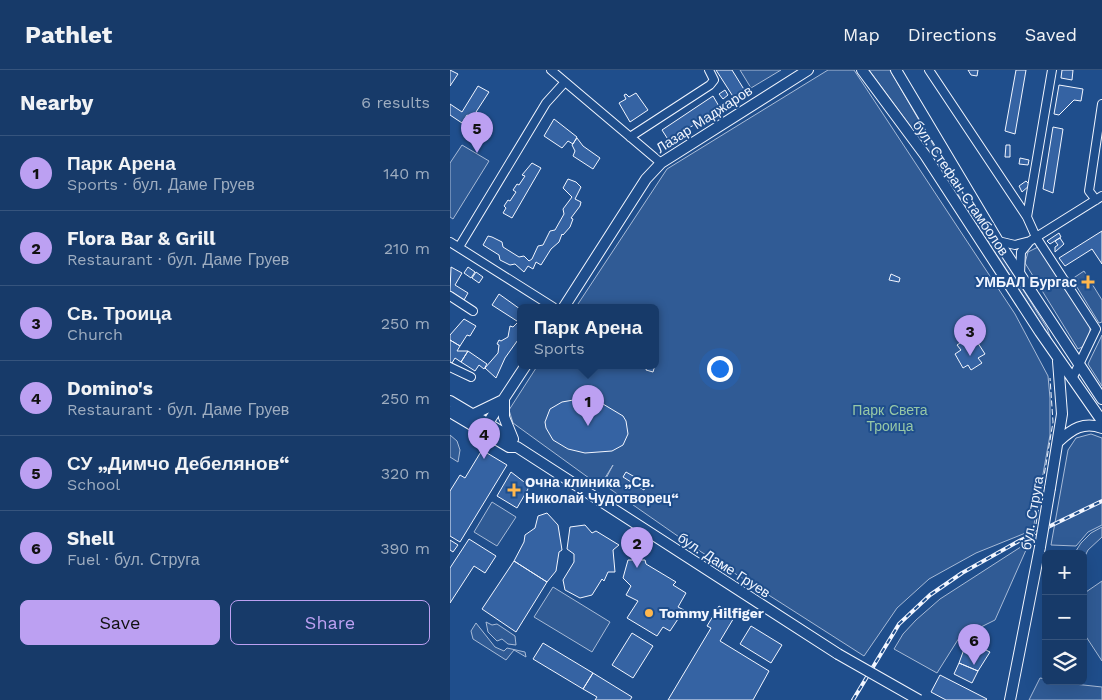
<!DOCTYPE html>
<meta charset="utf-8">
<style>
:root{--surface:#173a69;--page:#244571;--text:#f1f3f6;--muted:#9eadc0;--line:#36547d;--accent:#bca0f2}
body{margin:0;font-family:"Work Sans",sans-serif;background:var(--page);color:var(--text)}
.controls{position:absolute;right:15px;bottom:15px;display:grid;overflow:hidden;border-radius:8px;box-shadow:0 5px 20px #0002}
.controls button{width:45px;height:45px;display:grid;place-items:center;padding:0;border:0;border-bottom:1px solid var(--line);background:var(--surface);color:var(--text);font:25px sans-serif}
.you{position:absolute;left:269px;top:298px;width:18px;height:18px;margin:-12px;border:4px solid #fff;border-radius:50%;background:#1a73e8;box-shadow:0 0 0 8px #1a73e833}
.badge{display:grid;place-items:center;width:32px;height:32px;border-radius:50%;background:var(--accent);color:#111;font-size:16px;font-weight:700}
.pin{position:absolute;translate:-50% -41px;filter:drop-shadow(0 1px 2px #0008)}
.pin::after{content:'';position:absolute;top:26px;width:18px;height:15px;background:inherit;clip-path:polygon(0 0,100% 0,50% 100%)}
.popup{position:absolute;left:67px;top:234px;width:142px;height:65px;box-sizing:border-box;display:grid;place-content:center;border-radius:8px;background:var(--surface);filter:drop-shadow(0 1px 4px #0005);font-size:16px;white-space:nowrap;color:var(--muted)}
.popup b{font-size:19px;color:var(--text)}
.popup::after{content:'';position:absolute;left:50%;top:100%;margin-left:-10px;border:10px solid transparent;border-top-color:var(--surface)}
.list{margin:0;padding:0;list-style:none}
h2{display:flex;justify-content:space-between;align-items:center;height:65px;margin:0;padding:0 20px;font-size:21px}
h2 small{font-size:16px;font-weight:400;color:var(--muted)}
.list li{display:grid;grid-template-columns:32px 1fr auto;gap:15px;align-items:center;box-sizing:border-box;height:75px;padding:0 20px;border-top:1px solid var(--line)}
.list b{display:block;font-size:19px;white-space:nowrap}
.list p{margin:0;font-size:16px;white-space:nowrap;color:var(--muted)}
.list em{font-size:16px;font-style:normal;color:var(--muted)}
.actions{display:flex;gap:10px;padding:15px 20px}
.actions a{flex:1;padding:11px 0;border:1px solid var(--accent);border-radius:8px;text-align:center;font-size:18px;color:var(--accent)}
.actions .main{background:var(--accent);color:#111}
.icon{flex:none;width:28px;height:28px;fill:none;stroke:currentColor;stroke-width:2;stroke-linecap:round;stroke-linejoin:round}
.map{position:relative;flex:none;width:652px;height:630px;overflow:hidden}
header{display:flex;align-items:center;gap:30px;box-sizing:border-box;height:70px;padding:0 25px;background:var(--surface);border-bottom:1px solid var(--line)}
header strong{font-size:24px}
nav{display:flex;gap:28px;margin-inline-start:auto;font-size:18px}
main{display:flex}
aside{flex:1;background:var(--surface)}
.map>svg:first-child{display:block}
.built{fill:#305b95;stroke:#a8bbd7}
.building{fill:#3563a3;stroke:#f2f6ff}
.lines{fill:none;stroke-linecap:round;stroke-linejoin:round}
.minor-casing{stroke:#f2f6ff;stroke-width:10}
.major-casing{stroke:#f2f6ff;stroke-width:12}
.minor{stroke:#1f4e8c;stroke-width:8}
.major{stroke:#1f4e8c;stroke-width:10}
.rail-casing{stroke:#f2f6ff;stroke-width:4}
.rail{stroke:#1f4e8c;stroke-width:2;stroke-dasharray:5.5;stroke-linecap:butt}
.major-bridge-casing{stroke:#f2f6ff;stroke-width:12;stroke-linecap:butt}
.major-bridge{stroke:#1f4e8c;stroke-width:10}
.fence{stroke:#f2f6ff;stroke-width:1;stroke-dasharray:6 2.5;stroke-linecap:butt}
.poi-dot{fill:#ffb74d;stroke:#1f4e8c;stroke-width:2}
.labels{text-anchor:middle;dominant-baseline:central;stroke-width:4;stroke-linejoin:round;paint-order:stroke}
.street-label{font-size:14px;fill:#f2f6ff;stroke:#1f4e8c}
.poi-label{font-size:14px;font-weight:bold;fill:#f2f6ff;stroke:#1f4e8c;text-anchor:start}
.park-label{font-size:14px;fill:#97c8a6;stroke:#1f4e8c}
</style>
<header>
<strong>Pathlet</strong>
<nav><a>Map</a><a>Directions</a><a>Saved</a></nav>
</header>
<main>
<aside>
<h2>Nearby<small>6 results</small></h2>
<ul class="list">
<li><span class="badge">1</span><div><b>Парк Арена</b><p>Sports · бул. Даме Груев</p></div><em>140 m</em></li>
<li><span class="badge">2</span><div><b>Flora Bar &amp; Grill</b><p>Restaurant · бул. Даме Груев</p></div><em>210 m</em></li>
<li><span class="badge">3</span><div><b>Св. Троица</b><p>Church</p></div><em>250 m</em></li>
<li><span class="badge">4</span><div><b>Domino's</b><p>Restaurant · бул. Даме Груев</p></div><em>250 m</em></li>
<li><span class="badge">5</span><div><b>СУ „Димчо Дебелянов“</b><p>School</p></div><em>320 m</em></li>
<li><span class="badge">6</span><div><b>Shell</b><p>Fuel · бул. Струга</p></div><em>390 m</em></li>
</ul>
<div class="actions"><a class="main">Save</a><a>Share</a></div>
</aside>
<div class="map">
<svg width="652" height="630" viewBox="0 0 652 630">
<rect width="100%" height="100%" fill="#1f4e8c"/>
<!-- built -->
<path class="built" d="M290 0H331L301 18Z
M378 0H404L565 244 598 306 600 328V365L583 460 526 483 479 509 447 538 414 586 242 476 153 414 163 395 150 416 63 353 59 340 88 295H206V237H126L217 99Z
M419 0H440L492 90 597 258 601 269 489 95Z
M12 75 39 91 3 149 0 147V93Z
M590 176 640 255V267L634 276 628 279 575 193 578 182Z
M634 201 652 230V252L649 253 622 209Z
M652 265V316L638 294Z
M641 364 652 368V455L638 462 626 476 601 475 618 380 626 368Z
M0 365 7 371 10 380 8 392 0 387Z
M42 432 66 447 47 476 24 462Z
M652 457V467L638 480 633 490V484H624L631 473 641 463Z
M580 471 545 550 509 568 487 603 444 579 453 564 466 550 490 529Z
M652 511V591L633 562V515L636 522Z
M103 517 160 552 142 582 84 547Z
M36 552 42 555 47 554 65 566 66 575 58 574 52 569 47 571 38 562Z
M26 553 45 577 54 581 57 578 75 582 76 587 64 580 56 590 23 569 21 561Z
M590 608 596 609V611L652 617V630H579Z"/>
<!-- building -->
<path class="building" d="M0 0 8 4 0 16Z
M266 0H282L295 21 284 28Z
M518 0H528L527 6 521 5Z
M566 0H576L565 64 555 61Z
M612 0H623L622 10 611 8Z
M609 15 633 19 631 31 624 30 609 45 604 44Z
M28 16 39 22 26 42 29 44 26 50 17 45 12 53 0 45V34L12 42Z
M275 20 278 25 273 29 269 24Z
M186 23 198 40 180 52 169 33 176 29 174 25 176 24 179 27Z
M263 26 270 38 219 71 212 60Z
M104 49 127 67 123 74 118 71 112 78 94 66Z
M603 57 613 59 603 123 593 119Z
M127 68 133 76 150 88 143 99 123 86 125 81 122 75Z
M556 75H560V87H555Z
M570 88 579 90 578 95 569 94Z
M82 93 91 98 62 148 53 143 56 138 54 136 58 130 60 131 66 122 63 120 67 114 69 115 75 106 72 105Z
M118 109 126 112 131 117 125 129 131 132 130 136 121 148 123 149 120 157 113 165 112 164 109 172 101 179 91 195 86 192 83 199 78 196 74 202 65 194 60 195 50 190 49 185 33 175 38 166 42 167 52 172 53 177 69 187 74 186 79 191 82 189 88 176 93 175 100 161 105 160 114 144 113 139 122 127 113 118Z
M576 111 580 115 572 122 569 116Z
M652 161V194L642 179 615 196 609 188Z
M609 163 611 167 600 174 597 171Z
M610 168 614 174 605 182V177L608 175 605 171Z
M1 197 12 203 5 215 18 223 14 230 0 221Z
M18 197 25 202 21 208 14 203Z
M26 202 33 207 29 213 22 208Z
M441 204 450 208 449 212 439 210Z
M49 224 70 239V253L42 235Z
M14 249 26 256 20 266 17 265 10 276 0 270V265Z
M68 252 70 253V267L55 288 46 308 35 298 48 283 49 275 47 274 49 270 51 271 58 267 60 256 63 257Z
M516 269 519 274 526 270 535 284 528 288 532 293 521 300 518 295 513 298 505 284 511 280 507 275Z
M0 270 10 276 7 281H18L11 292 5 288 2 293 0 292Z
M18 281 37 294 34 299 29 295 25 301 11 292Z
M197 295H205L203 302 196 300Z
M129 329 153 334 173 346 176 351 178 364 173 375 162 381 135 383 118 379 103 370 96 358 95 352 100 339 112 332Z
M32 380 57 395 10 472 0 466V421L10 405 15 408Z
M61 402 78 415V419L67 438 47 426Z
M176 402 197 414 194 420 173 407Z
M97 443 108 455 112 480 109 482 106 501 97 512 64 491 74 472 75 465 85 458 88 446Z
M135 455 142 463 146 461 169 475 163 480 165 502H158L154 511 152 509 142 525 130 528 115 520 113 510 124 492V484L117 479 120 457Z
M19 469 46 486 35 503 24 496 0 533V498Z
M0 470 8 475 3 482 0 480Z
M178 490H195L196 494 226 512 223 515 236 523 228 537 234 540 220 561 213 557 207 566 177 548 188 531 176 525 181 516 173 508Z
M64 491 97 512 66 562 32 539Z
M269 536 285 546 270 571 319 601 303 630H218L261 558 257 556Z
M301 556 332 575 321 593 290 574Z
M182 563 203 576 183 608 162 595Z
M517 571 540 582 528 601 509 593Z
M93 573 143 603 133 619 83 589Z
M509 593 528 601 522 613 504 604Z
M143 603 182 627 180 630H145L147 627 133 619Z
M490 605 537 629 536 630H496L481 622Z"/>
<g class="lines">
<!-- minor casing -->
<g class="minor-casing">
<path id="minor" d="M101 0 211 93
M479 0 577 147 586 167 646 259 622 309
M180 67 260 15 264 10 259 0
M646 130 639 121 652 34
M577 147 602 0
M548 171 565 175 580 171
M0 172 103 237
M9 177 96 33 115 12
M570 204 571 182 580 171 652 126
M0 226 23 241
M0 297 21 307"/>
</g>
<!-- major casing -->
<g class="major-casing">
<path id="major" d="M412 0 475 85 590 262 652 351
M446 0 548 171 652 329
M114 237 196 109 211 93 358 0
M54 330V347L63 369
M0 331 62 368
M0 342 59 377H67L388 584
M22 345 53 330
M32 362 76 295
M609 371C622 359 634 351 652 358
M600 418 612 344 608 291
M560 630 590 477"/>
</g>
<!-- minor -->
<use href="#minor" class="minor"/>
<!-- major -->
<use href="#major" class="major"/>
<!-- rail casing -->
<g class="rail-casing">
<path id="rail" d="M403 630 449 554 480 525 512 503 569 471 652 431"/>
</g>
<!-- rail -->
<use href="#rail" class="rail"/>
<!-- major-bridge casing -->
<g class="major-bridge-casing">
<path id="major-bridge" d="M590 477 600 418
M388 584 469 630"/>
</g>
<!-- major-bridge -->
<use href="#major-bridge" class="major-bridge"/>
<!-- fence -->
<path class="fence" d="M586 454 603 352 600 308"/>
</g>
<!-- markers -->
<g class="poi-dot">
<path d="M635.5 204.5h5v5h5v5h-5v5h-5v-5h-5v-5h5z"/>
<path d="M61.5 412.5h5v5h5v5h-5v5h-5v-5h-5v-5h5z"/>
<circle cx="199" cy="543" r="5"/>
</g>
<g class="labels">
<!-- street labels -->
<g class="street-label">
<text transform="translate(254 49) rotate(-33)">Лазар Маджаров</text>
<text transform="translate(511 118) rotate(56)">бул. Стефан Стамболов</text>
<text transform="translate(582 443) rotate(-80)">бул. Струга</text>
<text transform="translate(274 495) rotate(33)">бул. Даме Груев</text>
</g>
<!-- poi labels -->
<g class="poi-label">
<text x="627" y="212" text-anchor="end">УМБАЛ Бургас</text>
<text x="75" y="412">Oчна клиника „Св.<tspan x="75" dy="16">Николай Чудотворец“</tspan></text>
<text x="209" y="543">Tommy Hilfiger</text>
</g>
<!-- park labels -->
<g class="park-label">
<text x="440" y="340">Парк Света<tspan x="440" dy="16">Троица</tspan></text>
</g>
</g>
</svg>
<div class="controls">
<button>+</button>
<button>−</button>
<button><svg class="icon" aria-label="layers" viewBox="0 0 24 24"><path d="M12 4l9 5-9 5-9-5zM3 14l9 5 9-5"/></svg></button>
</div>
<div class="you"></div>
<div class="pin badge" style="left:138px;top:356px">1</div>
<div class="popup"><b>Парк Арена</b>Sports</div>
<div class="pin badge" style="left:187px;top:498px">2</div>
<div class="pin badge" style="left:520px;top:286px">3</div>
<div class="pin badge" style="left:34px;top:389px">4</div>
<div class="pin badge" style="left:27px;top:83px">5</div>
<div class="pin badge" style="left:524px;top:595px">6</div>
</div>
</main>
